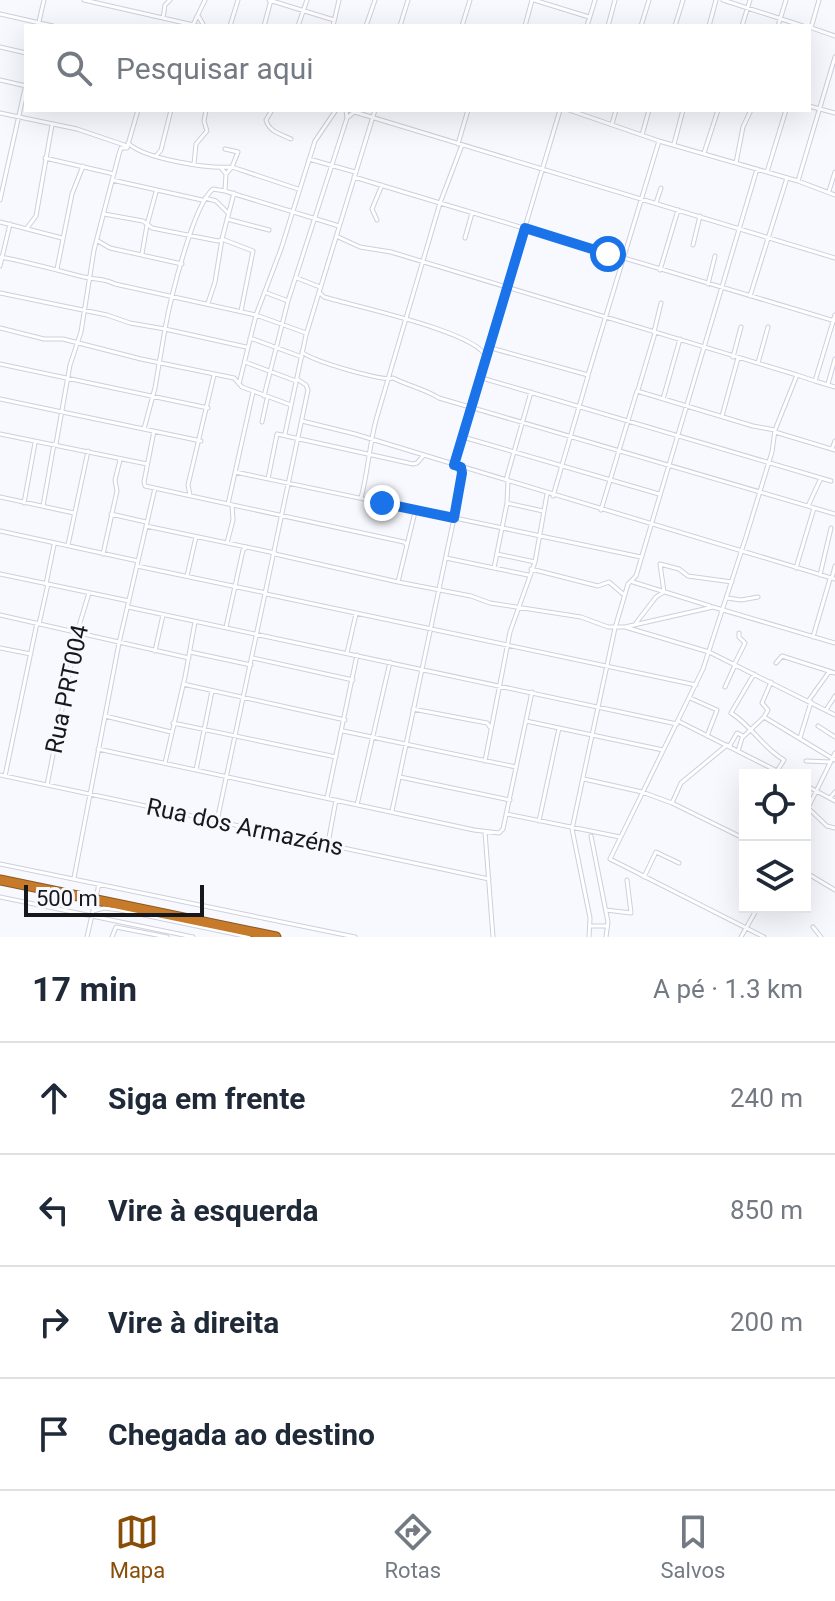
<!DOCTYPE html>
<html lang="pt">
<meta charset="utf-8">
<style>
:root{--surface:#fff;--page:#f6f6f7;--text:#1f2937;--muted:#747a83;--line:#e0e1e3;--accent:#884d06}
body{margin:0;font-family:Roboto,sans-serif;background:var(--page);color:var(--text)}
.controls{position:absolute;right:24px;bottom:24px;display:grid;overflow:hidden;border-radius:0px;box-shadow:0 8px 32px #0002}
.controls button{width:72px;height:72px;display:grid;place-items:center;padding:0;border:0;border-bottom:2px solid var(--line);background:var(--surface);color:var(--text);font:40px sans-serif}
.scale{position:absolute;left:24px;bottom:20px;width:180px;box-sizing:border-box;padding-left:8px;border:4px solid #17181c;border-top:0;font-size:22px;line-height:28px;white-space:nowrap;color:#17181c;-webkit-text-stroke:6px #f8f9fe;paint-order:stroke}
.stop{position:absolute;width:24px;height:24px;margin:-18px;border:6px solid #1a73e8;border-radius:50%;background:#fff}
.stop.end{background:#1a73e8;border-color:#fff;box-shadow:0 2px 8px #0008}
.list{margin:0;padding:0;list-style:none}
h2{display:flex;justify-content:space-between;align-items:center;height:104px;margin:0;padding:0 32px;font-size:34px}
h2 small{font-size:26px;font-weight:400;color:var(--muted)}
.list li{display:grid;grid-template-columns:52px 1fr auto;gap:24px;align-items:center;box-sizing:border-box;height:112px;padding:0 32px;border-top:2px solid var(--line)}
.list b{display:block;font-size:30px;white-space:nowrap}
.list em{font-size:26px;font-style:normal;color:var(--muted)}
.icon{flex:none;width:44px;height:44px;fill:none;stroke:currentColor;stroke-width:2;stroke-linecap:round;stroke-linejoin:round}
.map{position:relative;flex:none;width:835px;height:937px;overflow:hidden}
.search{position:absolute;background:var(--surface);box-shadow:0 8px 32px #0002;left:24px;right:24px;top:24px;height:88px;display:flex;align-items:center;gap:20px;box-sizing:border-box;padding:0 28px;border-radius:0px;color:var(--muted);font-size:30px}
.sheet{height:552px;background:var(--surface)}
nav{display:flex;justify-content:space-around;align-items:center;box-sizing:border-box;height:112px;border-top:2px solid var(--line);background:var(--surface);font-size:22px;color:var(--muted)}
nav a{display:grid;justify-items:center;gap:4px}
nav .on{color:var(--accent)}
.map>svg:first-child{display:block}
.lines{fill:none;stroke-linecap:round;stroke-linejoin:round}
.street-casing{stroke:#cdcfdd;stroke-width:5}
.highway-casing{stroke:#895824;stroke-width:11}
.street{stroke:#fff;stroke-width:3}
.highway{stroke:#c77a29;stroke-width:9}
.route{stroke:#1a73e8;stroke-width:10}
.labels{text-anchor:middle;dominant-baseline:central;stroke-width:6;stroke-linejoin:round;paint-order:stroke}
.street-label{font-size:24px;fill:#17181c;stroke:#f8f9fe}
</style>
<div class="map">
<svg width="835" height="937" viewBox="0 0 835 937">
<rect width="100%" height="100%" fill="#f8f9fe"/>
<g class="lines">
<!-- street casing -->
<g class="street-casing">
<path id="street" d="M84 0 198 26
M269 0 334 20
M534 0 589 17
M723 0 803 26
M0 14 53 26
M199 17 204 26
M163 18 165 5 170 0
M193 25 205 0
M38 26 44 0
M230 26 238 0
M264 26 271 0
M298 26 307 0
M333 26 339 0
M366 26 375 0
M400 26 408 0
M462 26 470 0
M525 26 532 0
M587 26 595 0
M608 26 615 0
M641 26 649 0
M675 26 683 0
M709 26 716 0
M742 26 750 0
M778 26 786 0
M809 27 835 36
M811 28 819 0
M0 47 26 53
M0 80 26 86
M809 106 835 113
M272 110 266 120C269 132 281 134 291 139
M346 110 347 118
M348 110 835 258
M569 110 659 141 798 181 835 195
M0 113 77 129 127 146
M612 124 616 110
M642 135 649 110
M128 143C144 159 209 169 232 167L227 173
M458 144 468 110
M674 144 683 110
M225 149 238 152 232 167 298 189
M704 153 718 110
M156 156 161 150 171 110
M45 158 114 174
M309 159 355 172
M736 163 743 127 751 110
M194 164 196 144 207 131 204 121 206 110
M222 169 226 174 225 191 213 189C193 205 170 301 165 329L246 347
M767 172 786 110
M354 177 440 203 462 145
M112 180 202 200
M798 181 835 57
M225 191 339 226
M829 191 835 172
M234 193 222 239 253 251 241 311
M205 198 216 201 228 213
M0 200 26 84
M656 203 661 188
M104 214 143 221 152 228 218 241 222 240
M227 219 269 230
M377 220 372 209 382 185
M0 222 62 238
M27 228 36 216 52 125
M336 236 360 247 391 252 797 375
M465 238 472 213
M98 241 110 248 182 264
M693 245 700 216
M142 254 147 225 156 192
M0 257C28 262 56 270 84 277 95 280 104 278 115 284L256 315 239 384
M0 266 10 224
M57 269 72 194 83 166
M660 270 678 210
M297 278 320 287
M708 284 715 256
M319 292 324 297C354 306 478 332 486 357
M0 293 107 315 130 323 165 329 155 388 144 429
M267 293 288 301 347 118 354 112
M750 296 787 178
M208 303 215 282 222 239
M835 315 815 381 835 387
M0 328 44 339H63L141 359 234 378 242 387 291 405
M654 332 661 303
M306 333 256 315 281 249 315 141 336 110
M250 338 302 357
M491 348 588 375 659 141
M302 352C312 361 384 382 393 378 409 386 425 389 439 398L835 514
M733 357 741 327
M245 362 296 381
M758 363 768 327
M0 364 208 408
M482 378 831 481
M828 384 835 359
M638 390 655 333
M264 396 288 301
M0 399 201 441
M663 399 680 339
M722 416 738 358
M302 421 355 434 424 455
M262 422 267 399
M154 431 144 482 145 486 404 542 407 545
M775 432 835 450
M0 434 147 464
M285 434 306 335 375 110
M463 437 659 494
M56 444 70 365 81 332 94 250 119 154 121 148H127L138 110
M832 449 835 441
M454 465 560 110
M235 472 641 557
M268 479 277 434 413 464 417 463 424 455 835 579
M506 480 531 392
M508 480 507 503 543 511
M190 495 188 485 214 375
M553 496 588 376
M0 497 74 513
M361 498C368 472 369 447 376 420L440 203 835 321
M24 503 35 443
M228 504 253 392
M43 506 54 444
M808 506 821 478
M601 510 637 391 753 426 775 430
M111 514 146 522
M146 526 275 553
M0 531 138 561
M227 543 233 520 232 505
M68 545 88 451
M103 554 117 491 115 480 120 460
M275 554 398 582 471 596 490 603 581 617 608 627H625L713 607 835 643
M497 554 535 562
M446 558 494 568 507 503
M137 566 266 593
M494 568 528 575
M796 568 814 508
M531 569 598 586 609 582 623 594
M0 574 129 601
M820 575 831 528
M187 576 196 537
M832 578 835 566
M398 582 415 512
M633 582 710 606
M46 584 54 545
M266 594 696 685
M727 598 741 600 758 597
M128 607 677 724
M0 615 189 658
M636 623 656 597 664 592 660 564 679 569 688 576 732 582
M39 624 48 584
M226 627 243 550 247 547
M625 627 709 652
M813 637 830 579
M0 648 31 654
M155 651 163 615
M190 652 251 665
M709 652 835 715
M347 653 356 614
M253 658 353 680
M776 663 782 656 835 673
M734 665 745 643 739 637V633
M754 674 731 713C752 726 763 748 784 760L777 771
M771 682 762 703 768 710 764 717 835 760
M183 684 345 720
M725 687 735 665
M690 698 717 710 707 736
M809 700 829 672
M413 709 487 723 490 727
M826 710 835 696
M105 716 171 732
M526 721 663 750
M678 721 785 775
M173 723 336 757
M818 726 835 737
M343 731 516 767
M800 738 811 702
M729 747 737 733 743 736
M98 749 474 830 499 833 503 829 532 692
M738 751 742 738 764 717
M485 761 510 632 535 562 547 494
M806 761 831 762
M165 763 185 677 195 622
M196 770 212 691
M0 775 489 879
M5 776 37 623
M400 777 510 800
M584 779 642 792 672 803 681 783 727 745
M47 785 78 629 89 593
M805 785 835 801
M327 798 357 655
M830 798 835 792
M672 803 745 839
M357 805 390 662
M805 805 827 826 835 828
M392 811 457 504 461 467
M507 814 620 837
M805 814 835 753
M217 821 308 390 306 385 297 379
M539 821 559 728
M485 832 493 937
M591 836 608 922 606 937
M328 843 336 800
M0 864 355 937
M805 872 835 890
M644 877 656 852 679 863
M74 878 119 643 155 488
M0 897 193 937
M606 910 631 913 627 880
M93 911 104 908 120 910 249 937
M590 926H607
M813 927 821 937
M87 937 99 884
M112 937 116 927 167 937
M589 937 590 918 572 829 615 628 628 584 636 576 757 169
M741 937 758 907
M764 937 610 859 703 669 746 537 772 452 775 430 797 375 815 381"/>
</g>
<!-- highway casing -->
<g class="highway-casing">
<path id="highway" d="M0 880 276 937"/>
</g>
<!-- street -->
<use href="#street" class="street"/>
<!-- highway -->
<use href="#highway" class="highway"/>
</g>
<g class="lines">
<!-- route -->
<path class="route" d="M382 503 454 518 462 473 461 467 454 465 525 228 608 254"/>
</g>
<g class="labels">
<!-- street labels -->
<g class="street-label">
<text transform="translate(67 689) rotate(-78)">Rua PRT004</text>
<text transform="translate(245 827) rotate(12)">Rua dos Armazéns</text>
</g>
</g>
</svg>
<div class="controls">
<button><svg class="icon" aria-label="locate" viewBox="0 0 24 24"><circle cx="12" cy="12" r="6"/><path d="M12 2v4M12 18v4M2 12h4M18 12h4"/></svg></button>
<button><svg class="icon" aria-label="layers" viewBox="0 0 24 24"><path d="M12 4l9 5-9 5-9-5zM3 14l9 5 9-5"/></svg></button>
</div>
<div class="scale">500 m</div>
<div class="stop" style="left:608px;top:254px"></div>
<div class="stop end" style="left:382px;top:503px"></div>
<div class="search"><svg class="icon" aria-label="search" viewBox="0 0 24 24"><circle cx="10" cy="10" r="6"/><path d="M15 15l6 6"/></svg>Pesquisar aqui</div>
</div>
<section class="sheet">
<h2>17 min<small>A pé · 1.3 km</small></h2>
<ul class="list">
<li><svg class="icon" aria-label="ahead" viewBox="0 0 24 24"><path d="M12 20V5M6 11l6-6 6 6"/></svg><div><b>Siga em frente</b></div><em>240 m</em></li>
<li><svg class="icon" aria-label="left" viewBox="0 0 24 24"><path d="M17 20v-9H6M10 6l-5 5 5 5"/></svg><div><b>Vire à esquerda</b></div><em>850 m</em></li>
<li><svg class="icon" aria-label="right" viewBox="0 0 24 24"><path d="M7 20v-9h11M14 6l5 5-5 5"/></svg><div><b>Vire à direita</b></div><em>200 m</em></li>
<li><svg class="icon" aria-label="arrive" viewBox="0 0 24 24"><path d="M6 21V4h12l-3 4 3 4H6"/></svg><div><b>Chegada ao destino</b></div></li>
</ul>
</section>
<nav>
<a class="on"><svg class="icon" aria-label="map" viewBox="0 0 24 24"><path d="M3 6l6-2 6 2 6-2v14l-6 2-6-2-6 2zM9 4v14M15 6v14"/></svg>Mapa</a>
<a><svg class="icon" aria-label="directions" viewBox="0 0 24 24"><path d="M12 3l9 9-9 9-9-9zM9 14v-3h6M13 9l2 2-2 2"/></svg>Rotas</a>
<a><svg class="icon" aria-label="saved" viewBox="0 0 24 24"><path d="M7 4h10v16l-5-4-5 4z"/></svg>Salvos</a>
</nav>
